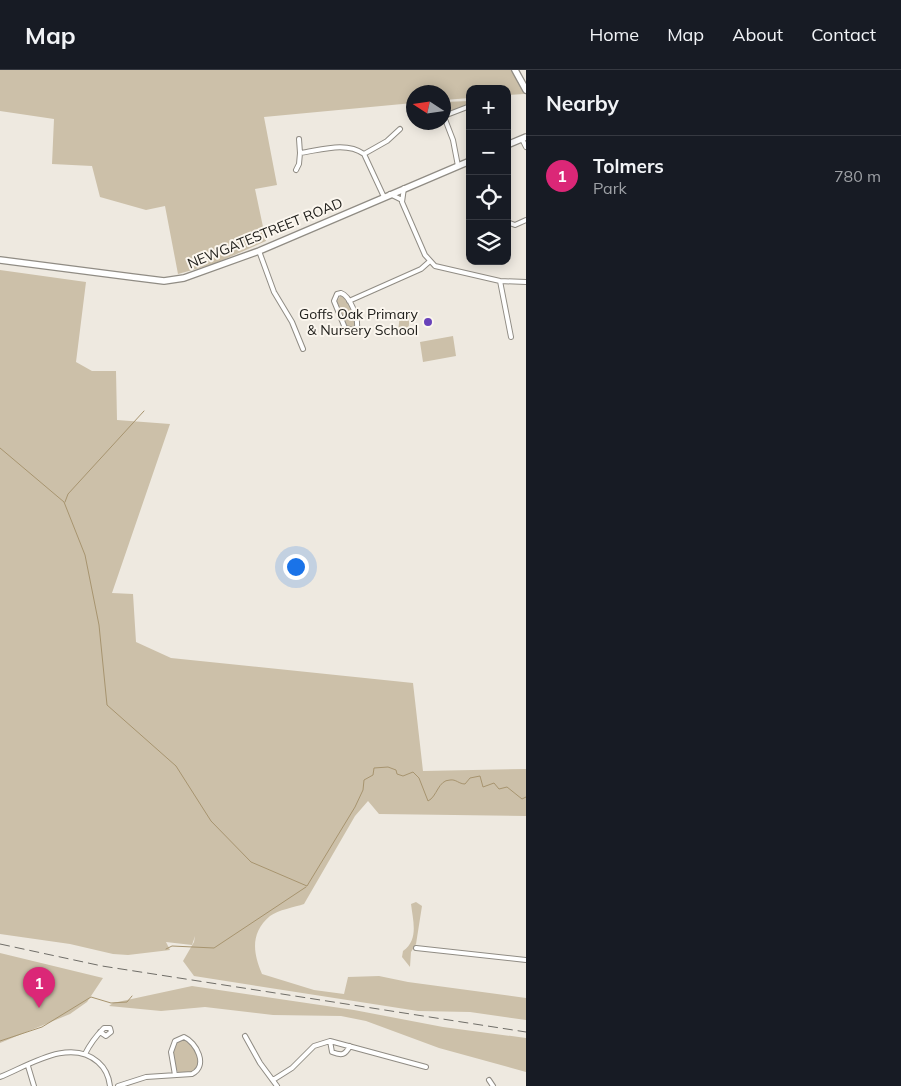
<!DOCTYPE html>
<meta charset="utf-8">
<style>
:root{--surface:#171b24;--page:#20242c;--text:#f1f3f6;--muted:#9ea1a6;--line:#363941;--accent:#db2777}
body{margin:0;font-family:Mulish,sans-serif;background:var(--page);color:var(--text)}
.controls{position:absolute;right:15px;top:15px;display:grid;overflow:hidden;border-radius:10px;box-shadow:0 2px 12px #0003}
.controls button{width:45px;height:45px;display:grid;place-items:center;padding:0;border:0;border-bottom:1px solid var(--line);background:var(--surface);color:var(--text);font:25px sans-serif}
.compass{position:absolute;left:406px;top:15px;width:45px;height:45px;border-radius:50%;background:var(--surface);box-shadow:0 2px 12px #0003;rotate:282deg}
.you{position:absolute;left:295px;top:496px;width:18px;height:18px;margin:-12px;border:4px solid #fff;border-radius:50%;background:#1a73e8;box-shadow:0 0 0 8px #1a73e833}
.badge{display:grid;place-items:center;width:32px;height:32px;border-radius:50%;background:var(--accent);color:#fff;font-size:16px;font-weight:700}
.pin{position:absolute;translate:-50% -41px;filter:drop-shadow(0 1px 2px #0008)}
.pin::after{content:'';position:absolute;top:26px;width:18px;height:15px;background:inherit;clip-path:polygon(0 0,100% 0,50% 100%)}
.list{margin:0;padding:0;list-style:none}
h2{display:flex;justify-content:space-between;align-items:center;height:65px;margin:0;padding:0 20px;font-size:21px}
h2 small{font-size:16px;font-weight:400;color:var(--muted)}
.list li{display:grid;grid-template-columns:32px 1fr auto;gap:15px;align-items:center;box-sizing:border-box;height:80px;padding:0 20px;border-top:1px solid var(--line)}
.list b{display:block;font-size:19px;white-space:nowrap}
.list p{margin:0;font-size:16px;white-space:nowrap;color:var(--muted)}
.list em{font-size:16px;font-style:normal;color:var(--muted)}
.icon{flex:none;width:28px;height:28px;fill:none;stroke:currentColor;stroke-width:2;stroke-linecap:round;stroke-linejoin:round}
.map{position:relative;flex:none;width:526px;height:1016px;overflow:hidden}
header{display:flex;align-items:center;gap:30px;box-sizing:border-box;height:70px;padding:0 25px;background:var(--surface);border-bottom:1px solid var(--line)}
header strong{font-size:24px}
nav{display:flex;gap:28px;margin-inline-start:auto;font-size:18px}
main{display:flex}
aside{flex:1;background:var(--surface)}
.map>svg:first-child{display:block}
.green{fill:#ccc0a9}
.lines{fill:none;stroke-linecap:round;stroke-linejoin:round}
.stream{stroke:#a7946f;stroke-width:1}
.street-casing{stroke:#908c84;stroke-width:6}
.secondary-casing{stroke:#908c84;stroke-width:8}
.street{stroke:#fff;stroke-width:4}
.secondary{stroke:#fff;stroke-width:5.5}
.rail{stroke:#6f6d67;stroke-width:1;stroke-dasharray:10 5;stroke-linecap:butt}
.poi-dot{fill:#6842ba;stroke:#fbf6ee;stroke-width:2}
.labels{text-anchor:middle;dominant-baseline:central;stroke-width:4;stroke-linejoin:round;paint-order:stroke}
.street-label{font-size:14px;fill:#21201c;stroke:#fbf6ee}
.poi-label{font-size:14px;fill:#21201c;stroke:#fbf6ee;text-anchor:end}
</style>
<header>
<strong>Map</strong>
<nav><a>Home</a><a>Map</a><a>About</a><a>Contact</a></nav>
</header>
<main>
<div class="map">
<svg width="526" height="1016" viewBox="0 0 526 1016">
<rect width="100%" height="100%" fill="#eee9e0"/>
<!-- green -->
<path class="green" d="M0 0H512L524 24 507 25V19H470V28L444 30 443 22H413V33L264 47 277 115 255 119 266 171 214 194 178 204 165 136 146 140 100 127 92 96 52 94 54 49 0 41Z
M470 31V35L445 43 447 37H444V32Z
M0 200 86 212 76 292 92 301H116L117 350 170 354 112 523 133 524 136 572 171 588 413 613 423 701 526 699V746L379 744 368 731 355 746 304 834C295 837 278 840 270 846 250 863 253 883 262 904L314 920 344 924 348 907 379 906 408 912 526 928V950L470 942 418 941 194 906 183 891 194 872 195 866 192 875 166 872 170 880 128 885 113 884 70 874 0 864Z
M341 225 346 228 356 252 352 258 347 256 337 231Z
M400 244 410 245 408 263 398 262Z
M453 266 456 286 423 292 420 272Z
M416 832 422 836 416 874 411 882 410 897 402 887 403 881C419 870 413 851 411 834Z
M0 883 103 908 87 932 70 944 0 973Z
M192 916 354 940 443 957 526 968V1002L439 978 366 951 341 946 273 945 205 937 161 941 109 936 113 933Z
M184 969C194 976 199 985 198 997L193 1002 179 1003C172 996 172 980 177 972Z"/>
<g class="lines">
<!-- stream -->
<path class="stream" d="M0 378 64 432 85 485 99 555 107 635 176 696 211 751 251 792 307 816 355 737 363 720 364 710 373 705 374 698 388 697 396 700 397 704 403 706 413 702 419 708 428 731C437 727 438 710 450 710 456 709 459 714 465 714L470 708 480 706 483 717 494 713 499 719 507 717 522 729 526 727
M65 432 68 424 144 341
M166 879 172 876 214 878 306 817
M0 971 42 957 91 927 111 933 127 932 132 926"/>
<!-- street casing -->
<g class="street-casing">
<path id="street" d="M443 44 453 70 458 96
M444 46 470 36
M299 69 300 83C321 80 346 71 364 84L387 71 400 59
M522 69 526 77
M364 84 384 127
M296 100 299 94 300 83
M404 118 402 132 425 185 435 196 500 211 526 212
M390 124 402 130
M507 152 515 155 526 150
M259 181 274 222 292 252 303 279
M500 211 511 267
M341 223C350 226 358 247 357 257L353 260 345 258 334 231 337 224Z
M349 231 421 199 430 191
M416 878 526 890
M245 966 260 993 277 1016
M330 971 332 982C342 986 345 985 350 976
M85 984C90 974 96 966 104 958H110L111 962 106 966 100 962
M28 996 34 1016
M0 1007C28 996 70 967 98 992 105 998 109 1007 110 1016
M273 1010 292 998 314 976 330 971 426 997
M489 1010 493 1016
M118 1016 146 1007 192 1004C209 996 196 972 184 967L175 971 171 982 175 1005"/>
</g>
<!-- secondary casing -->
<g class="secondary-casing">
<path id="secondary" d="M515 0 526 20
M507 75 526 67
M0 190 132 207 164 211 184 208 259 181 470 91"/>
</g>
<!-- street -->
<use href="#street" class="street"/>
<!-- secondary -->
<use href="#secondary" class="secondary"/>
<!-- rail -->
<path class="rail" d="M0 874 102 896 526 962"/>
</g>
<!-- markers -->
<circle class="poi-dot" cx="428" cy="252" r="5"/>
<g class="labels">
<!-- street labels -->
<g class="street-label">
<text transform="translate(265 163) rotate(-22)">NEWGATESTREET ROAD</text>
</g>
<!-- poi labels -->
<g class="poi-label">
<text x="418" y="244">Goffs Oak Primary<tspan x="418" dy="16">&amp; Nursery School</tspan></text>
</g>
</g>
</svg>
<div class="controls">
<button>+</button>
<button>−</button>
<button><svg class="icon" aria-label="locate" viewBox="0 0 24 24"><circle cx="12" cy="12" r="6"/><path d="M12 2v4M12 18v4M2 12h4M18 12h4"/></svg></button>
<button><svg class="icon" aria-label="layers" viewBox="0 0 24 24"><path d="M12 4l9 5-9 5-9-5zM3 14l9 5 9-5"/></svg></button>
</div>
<svg class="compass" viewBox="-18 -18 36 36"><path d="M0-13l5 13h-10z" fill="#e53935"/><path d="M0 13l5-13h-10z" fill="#9ea1a6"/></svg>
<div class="you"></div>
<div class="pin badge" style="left:39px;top:938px">1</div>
</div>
<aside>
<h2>Nearby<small></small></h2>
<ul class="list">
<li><span class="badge">1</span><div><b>Tolmers</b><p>Park</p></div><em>780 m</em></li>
</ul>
</aside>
</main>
